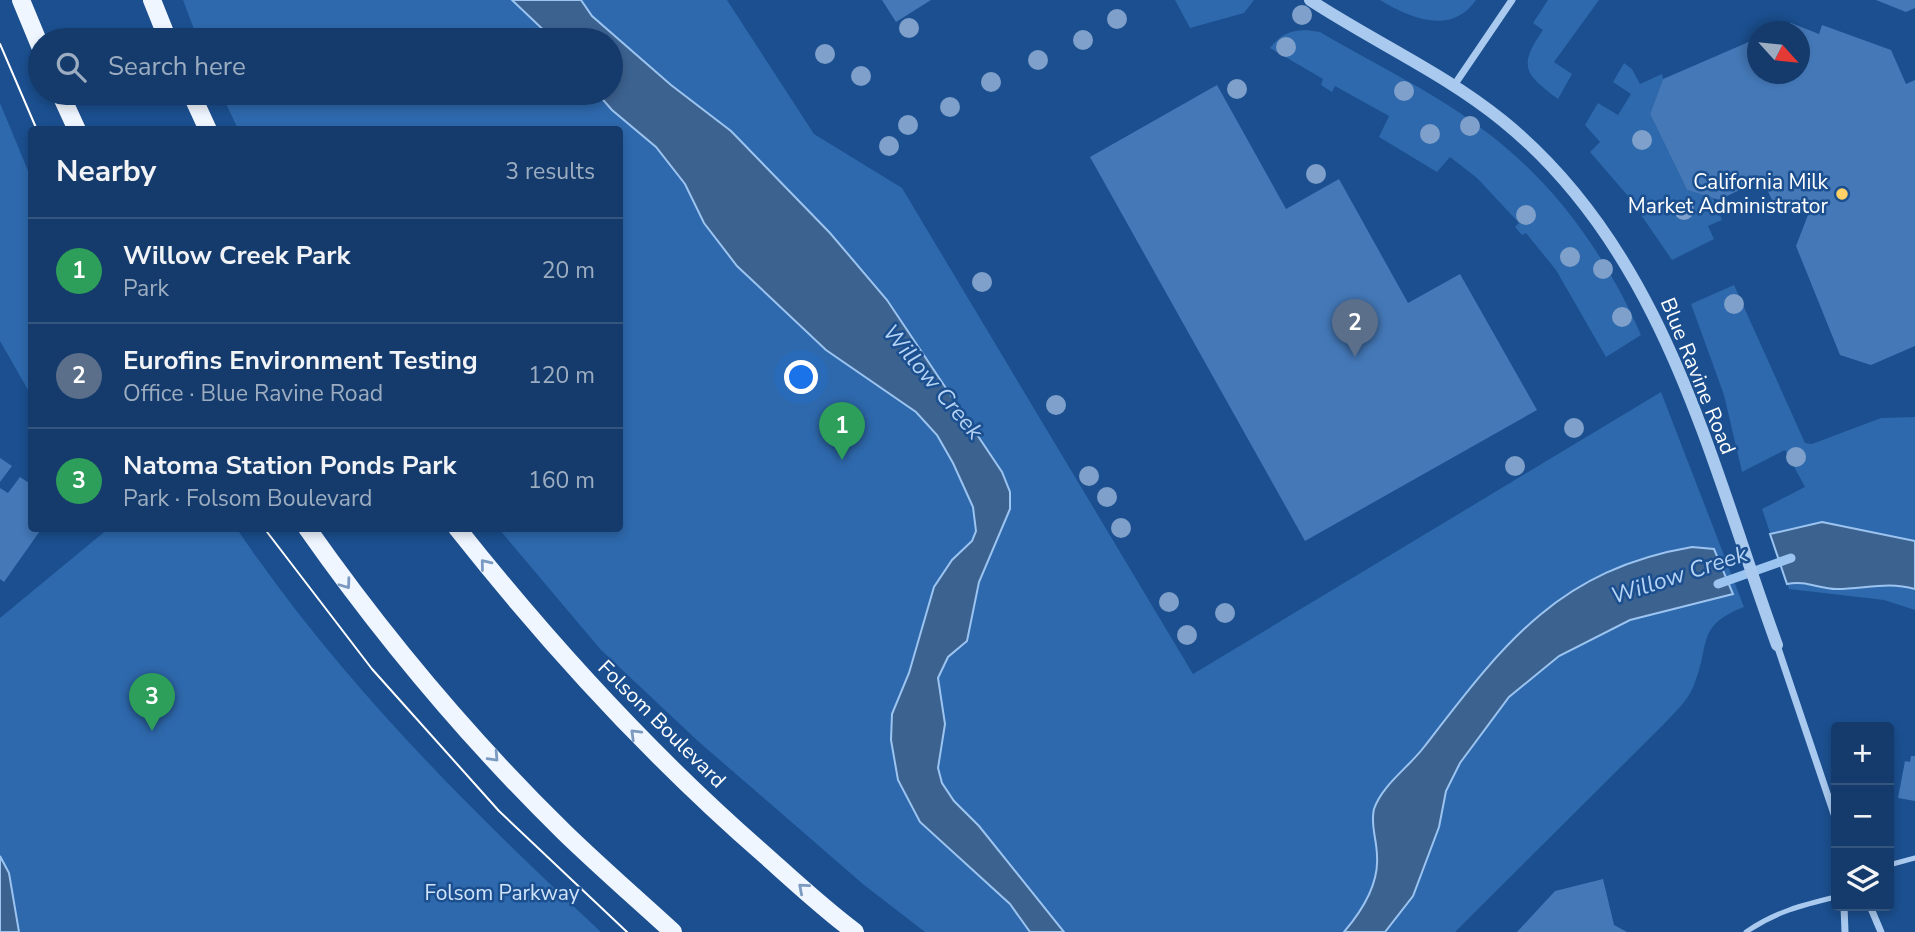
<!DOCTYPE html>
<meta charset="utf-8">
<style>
:root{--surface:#143b6b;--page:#1d4271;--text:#f1f3f6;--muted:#9dadc1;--line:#33557e;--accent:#ffd166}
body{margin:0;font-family:"Nunito Sans",sans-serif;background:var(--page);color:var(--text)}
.controls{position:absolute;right:21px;bottom:21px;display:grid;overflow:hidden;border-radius:7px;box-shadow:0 4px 10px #0003}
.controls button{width:63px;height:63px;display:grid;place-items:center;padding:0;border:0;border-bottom:2px solid var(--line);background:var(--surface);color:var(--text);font:35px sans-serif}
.compass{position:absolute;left:1747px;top:21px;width:63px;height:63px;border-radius:50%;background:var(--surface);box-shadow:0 4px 10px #0003;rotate:117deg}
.you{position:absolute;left:802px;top:378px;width:24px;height:24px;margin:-18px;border:5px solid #fff;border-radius:50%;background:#1a73e8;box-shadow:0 0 0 10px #1a73e833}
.badge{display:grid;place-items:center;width:46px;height:46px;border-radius:50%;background:var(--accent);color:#fff;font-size:23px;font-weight:700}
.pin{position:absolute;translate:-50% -58px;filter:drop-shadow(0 2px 4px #0008)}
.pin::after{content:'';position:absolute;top:37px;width:24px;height:21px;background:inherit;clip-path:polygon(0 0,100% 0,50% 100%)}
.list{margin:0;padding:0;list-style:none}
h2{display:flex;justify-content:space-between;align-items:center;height:91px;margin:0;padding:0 28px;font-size:30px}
h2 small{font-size:23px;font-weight:400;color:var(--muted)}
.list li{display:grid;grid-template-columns:46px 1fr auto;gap:21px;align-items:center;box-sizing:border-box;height:105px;padding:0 28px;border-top:2px solid var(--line)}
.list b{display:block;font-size:26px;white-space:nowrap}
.list p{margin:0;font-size:23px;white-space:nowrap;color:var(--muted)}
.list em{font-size:23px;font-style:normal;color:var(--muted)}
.icon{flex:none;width:38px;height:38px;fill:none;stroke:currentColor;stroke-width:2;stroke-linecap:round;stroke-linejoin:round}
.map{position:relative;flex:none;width:1915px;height:932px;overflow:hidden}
.search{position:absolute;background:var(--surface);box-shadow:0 4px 10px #0003;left:28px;top:28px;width:595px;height:77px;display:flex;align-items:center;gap:18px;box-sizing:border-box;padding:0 24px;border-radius:38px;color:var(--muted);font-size:26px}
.panel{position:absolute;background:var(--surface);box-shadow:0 4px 10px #0003;left:28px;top:126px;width:595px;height:406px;border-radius:7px}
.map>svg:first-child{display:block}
.green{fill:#2e69ad}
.water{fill:#3c6290;stroke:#9cc4f0;stroke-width:2}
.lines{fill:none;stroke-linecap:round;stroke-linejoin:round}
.stream{stroke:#9cc4f0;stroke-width:9}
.building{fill:#4478b7}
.service{stroke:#a9c9ee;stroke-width:5}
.minor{stroke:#a9c9ee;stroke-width:7}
.tertiary{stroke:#a9c9ee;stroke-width:12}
.primary{stroke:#f0f6ff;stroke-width:18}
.tram{stroke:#fff;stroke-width:2}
.tree{fill:#7ea0ca}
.oneway{stroke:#7b9ac1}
.poi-dot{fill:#ffd166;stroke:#1b4f8f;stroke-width:2.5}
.labels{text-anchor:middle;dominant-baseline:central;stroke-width:5;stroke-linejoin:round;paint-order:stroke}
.poi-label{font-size:21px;fill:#fff;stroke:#1b4f8f;text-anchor:end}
.street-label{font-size:21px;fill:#fff;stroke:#1b4f8f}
.park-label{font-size:21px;fill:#cfe3fa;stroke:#1b4f8f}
.water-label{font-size:23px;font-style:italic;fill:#b5d3f5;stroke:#1b4f8f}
</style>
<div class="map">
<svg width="1915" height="932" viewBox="0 0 1915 932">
<rect width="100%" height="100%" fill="#1b4f8f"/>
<!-- green -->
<path class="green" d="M183 0H727L814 134 902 188 1193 674 1661 392 1744 607C1695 626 1711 644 1694 685 1688 701 1674 713 1663 725L1455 932H925L864 885 699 742 601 650 499 529 620 528V130L238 129 221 93H611V40H198Z
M1175 0H1254L1244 13 1190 28Z
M1380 0H1476C1451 36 1410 18 1380 0Z
M1548 0H1599L1554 62 1572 74 1558 99C1524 74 1518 66 1543 30L1533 23Z
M1306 30 1320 32C1376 65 1438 94 1489 134 1557 186 1607 257 1641 335L1606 357 1556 270 1526 233 1522 235 1515 227 1519 223 1477 178 1450 157 1437 172 1379 137 1389 116 1335 86 1332 92 1321 85 1323 79 1270 48C1281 34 1289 31 1306 30Z
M1624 63 1632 69 1640 84 1662 74 1663 79 1650 114 1687 190 1713 198 1722 220 1708 226 1714 239 1672 260 1628 196 1590 152 1600 142 1585 125 1598 103 1618 115 1631 94 1613 82Z
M0 103 31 178V395L0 341Z
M1734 285 1805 443 1812 444 1881 418 1915 417V610L1884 600 1789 589 1762 509 1805 487 1785 450 1742 472 1724 395 1691 304Z
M109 528 237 529C339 680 468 808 601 932H0V618Z"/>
<!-- water -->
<path class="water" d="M512 0H581L592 16 671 85 731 131 830 233 887 300 1002 472 1010 492V509L979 582 967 641 948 657 938 678 945 724 938 768 942 783 954 801 979 826 1064 932H1030L1010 904 920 822 898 780 891 740 892 714 909 673 934 587 952 560 972 541 976 531 973 507 953 463 937 435 916 412 826 350 737 266 704 223 685 184 656 147 612 110 597 93H611V40H554Z
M1822 522 1915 541V589C1888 581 1864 589 1837 589 1819 589 1806 580 1787 584L1770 534Z
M1692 547 1714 549 1733 594 1630 620 1559 656 1509 697 1460 763 1446 791 1439 827 1413 896 1385 932H1344C1362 911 1379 884 1377 856 1377 840 1370 824 1374 809 1382 785 1409 767 1424 747 1502 646 1557 570 1692 547Z
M0 856 9 873 19 932H0Z"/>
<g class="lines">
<!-- stream -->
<path class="stream" d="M1718 584 1791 558"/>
</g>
<!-- building -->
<path class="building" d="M882 0H931L896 22Z
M1876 0H1915V8L1906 12Z
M1791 23 1819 34 1822 25 1891 50 1906 84 1915 80V346L1871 365 1840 355 1796 246 1808 215 1772 200 1762 179 1719 200 1687 190 1650 114 1663 79 1758 38V74H1800V32H1772Z
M1217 85 1286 209 1339 179 1408 303 1460 274 1537 410 1305 541 1090 157Z
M0 458 12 466 0 482Z
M20 477 32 485V528H42L4 582 0 579V488L8 493Z
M1911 756H1915V801L1898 798 1905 761 1910 762Z
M1603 879 1614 925 1627 932H1517L1555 891Z"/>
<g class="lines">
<!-- service -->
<path class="service" d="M1889 865 1915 858
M1746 932C1775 912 1802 905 1836 897"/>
<!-- minor -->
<path class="minor" d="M1455 84 1512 0
M1777 645 1836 820
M1844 906 1845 932
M1870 906 1881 932"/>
<!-- tertiary -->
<path class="tertiary" d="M1310 0C1374 42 1444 73 1503 121 1664 252 1709 458 1777 645"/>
<!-- primary -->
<path class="primary" d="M21 0 40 46
M152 0 168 40
M60 93 77 130
M191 93 208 130
M307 528C383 636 469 739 564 832 599 866 637 899 673 932
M457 528C552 648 651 756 766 856 795 882 824 909 855 932"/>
<!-- tram -->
<path class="tram" d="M0 44 37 130
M264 528 372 669 499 811 627 932"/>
</g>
<!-- trees -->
<g class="tree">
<circle cx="1302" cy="15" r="10"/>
<circle cx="1117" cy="19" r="10"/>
<circle cx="909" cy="28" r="10"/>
<circle cx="1083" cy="40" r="10"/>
<circle cx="1286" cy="47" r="10"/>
<circle cx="825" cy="54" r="10"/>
<circle cx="1038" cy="60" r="10"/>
<circle cx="861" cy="76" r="10"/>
<circle cx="991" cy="82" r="10"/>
<circle cx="1237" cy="89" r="10"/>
<circle cx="1404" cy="91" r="10"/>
<circle cx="950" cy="107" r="10"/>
<circle cx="908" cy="125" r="10"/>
<circle cx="1470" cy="126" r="10"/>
<circle cx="1430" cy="134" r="10"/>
<circle cx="1642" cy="140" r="10"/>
<circle cx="889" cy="146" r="10"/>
<circle cx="1316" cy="174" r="10"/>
<circle cx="1684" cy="210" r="10"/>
<circle cx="1526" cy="215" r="10"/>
<circle cx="1570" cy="257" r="10"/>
<circle cx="1603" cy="269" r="10"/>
<circle cx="982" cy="282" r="10"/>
<circle cx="1734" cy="304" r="10"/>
<circle cx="1622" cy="317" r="10"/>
<circle cx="1056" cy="405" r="10"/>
<circle cx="1574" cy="428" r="10"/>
<circle cx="1796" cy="457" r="10"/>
<circle cx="1515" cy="466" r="10"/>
<circle cx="1089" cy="476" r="10"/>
<circle cx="1107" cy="497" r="10"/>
<circle cx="1121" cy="528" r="10"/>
<circle cx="1169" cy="602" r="10"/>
<circle cx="1225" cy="613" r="10"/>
<circle cx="1187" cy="635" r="10"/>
</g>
<!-- one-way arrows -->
<defs><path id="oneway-chevron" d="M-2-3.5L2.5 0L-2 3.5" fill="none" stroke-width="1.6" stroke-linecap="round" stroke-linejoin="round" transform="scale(1.75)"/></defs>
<g class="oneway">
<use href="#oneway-chevron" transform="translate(485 564) rotate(-129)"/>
<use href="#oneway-chevron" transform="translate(346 584) rotate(54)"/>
<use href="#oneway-chevron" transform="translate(635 734) rotate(-136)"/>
<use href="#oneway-chevron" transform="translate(494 757) rotate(47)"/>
<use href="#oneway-chevron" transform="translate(803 888) rotate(-139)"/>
</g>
<!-- markers -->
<circle class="poi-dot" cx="1842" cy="194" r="7"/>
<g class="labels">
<!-- poi labels -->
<g class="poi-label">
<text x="1828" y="182">California Milk<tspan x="1828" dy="24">Market Administrator</tspan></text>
</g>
<!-- street labels -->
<g class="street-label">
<text transform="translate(1698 376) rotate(68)">Blue Ravine Road</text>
<text transform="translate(662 724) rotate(45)">Folsom Boulevard</text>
</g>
<!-- park labels -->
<g class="park-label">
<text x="502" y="893">Folsom Parkway</text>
</g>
<!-- water labels -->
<g class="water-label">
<text transform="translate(933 382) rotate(50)">Willow Creek</text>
<text transform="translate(1679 575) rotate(-18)">Willow Creek</text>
</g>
</g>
</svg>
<div class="controls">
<button>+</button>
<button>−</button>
<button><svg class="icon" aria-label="layers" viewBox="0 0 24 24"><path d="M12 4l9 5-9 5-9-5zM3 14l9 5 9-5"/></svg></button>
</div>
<svg class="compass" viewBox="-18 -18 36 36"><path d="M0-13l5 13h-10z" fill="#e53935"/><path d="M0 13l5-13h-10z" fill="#9dadc1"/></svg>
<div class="you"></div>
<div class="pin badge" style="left:842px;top:460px;background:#2e9e5b">1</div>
<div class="pin badge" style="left:1355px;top:357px;background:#5c6f8a">2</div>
<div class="pin badge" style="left:152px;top:731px;background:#2e9e5b">3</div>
<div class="search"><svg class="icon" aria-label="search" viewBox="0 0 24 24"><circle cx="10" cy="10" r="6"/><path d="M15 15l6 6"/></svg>Search here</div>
<section class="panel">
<h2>Nearby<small>3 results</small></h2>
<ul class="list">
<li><span class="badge" style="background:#2e9e5b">1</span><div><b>Willow Creek Park</b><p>Park</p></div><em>20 m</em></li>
<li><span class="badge" style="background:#5c6f8a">2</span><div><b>Eurofins Environment Testing</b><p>Office · Blue Ravine Road</p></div><em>120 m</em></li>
<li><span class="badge" style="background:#2e9e5b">3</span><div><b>Natoma Station Ponds Park</b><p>Park · Folsom Boulevard</p></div><em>160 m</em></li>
</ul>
</section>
</div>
